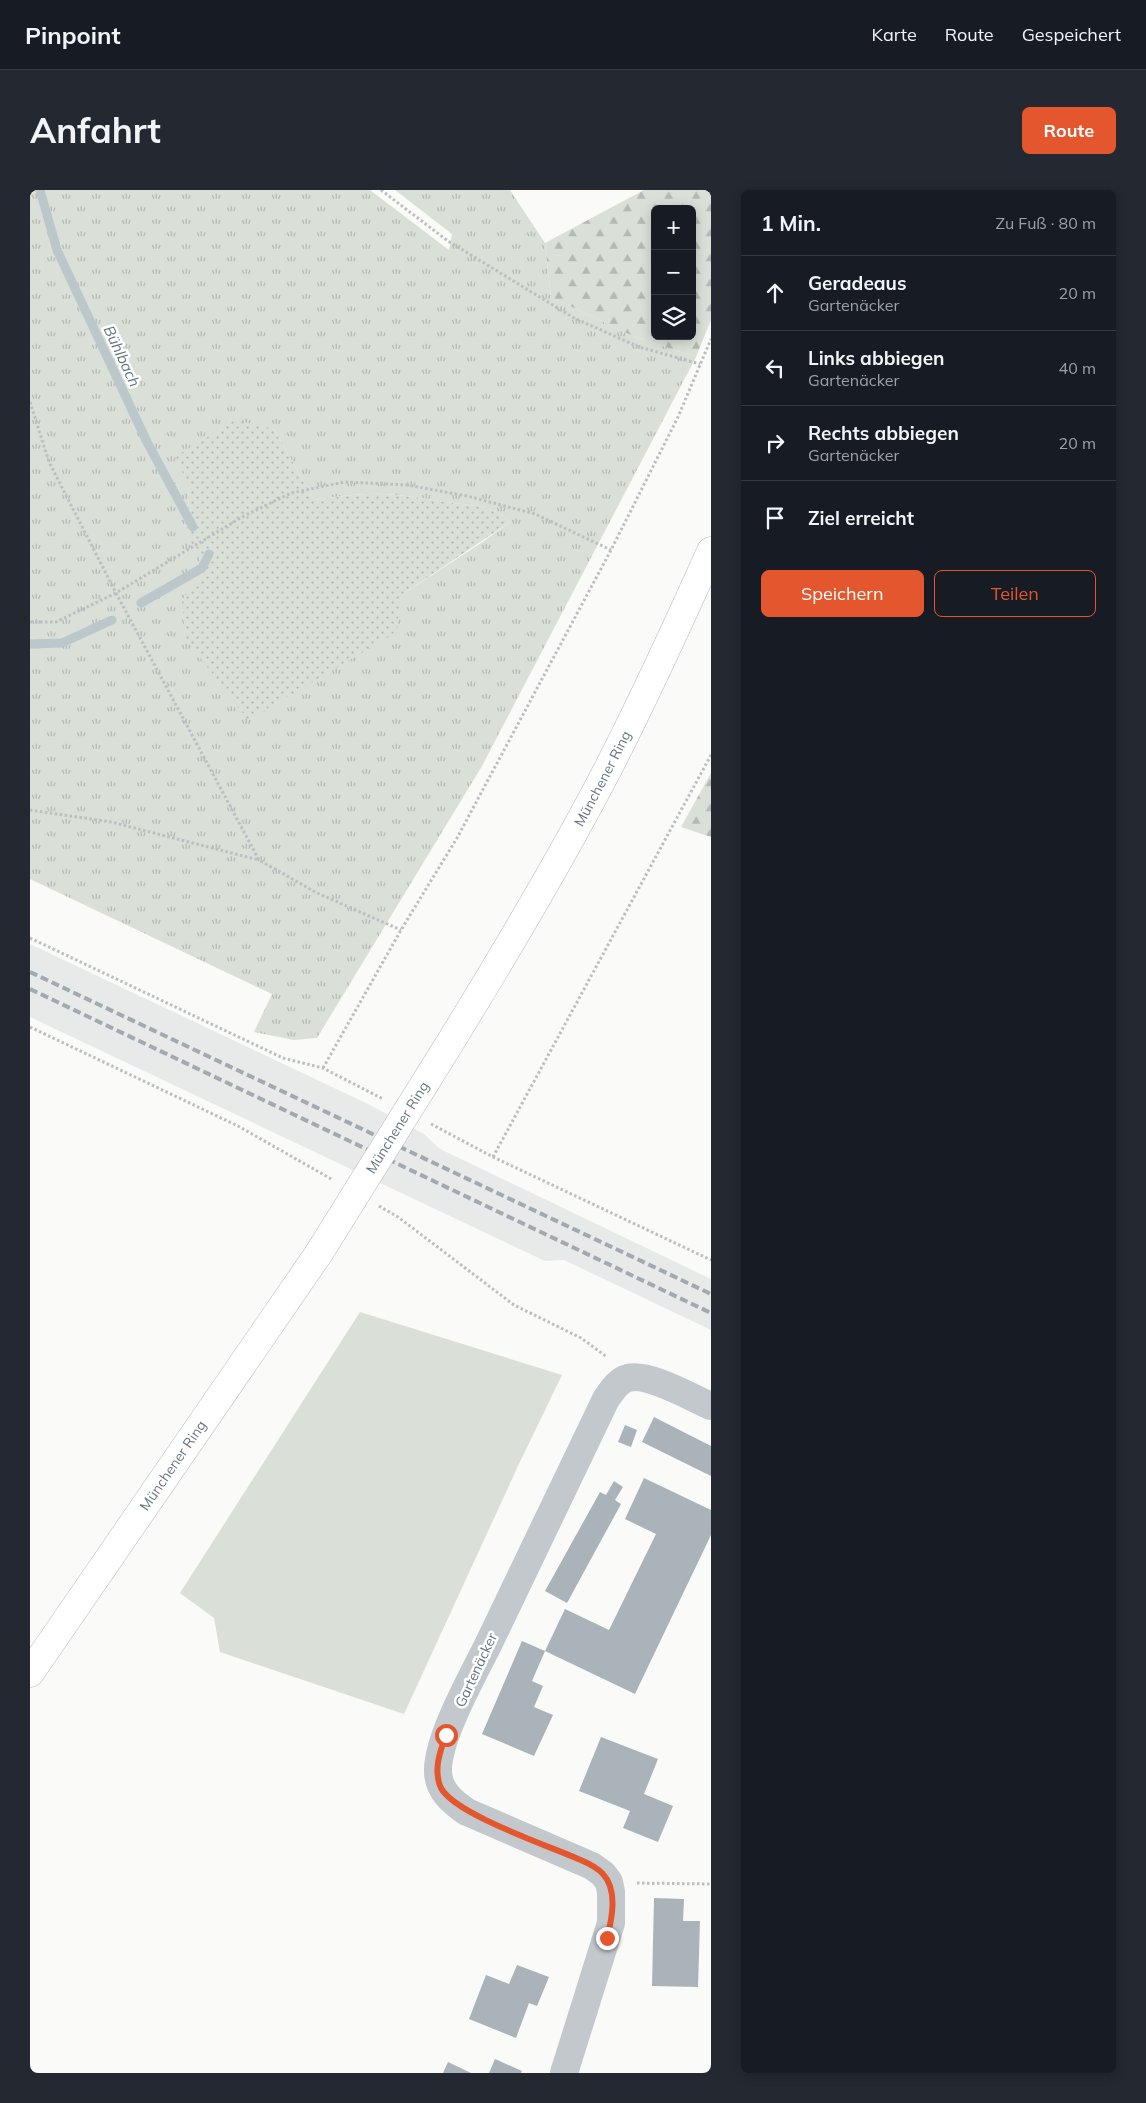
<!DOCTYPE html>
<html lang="de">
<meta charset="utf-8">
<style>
:root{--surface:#171b24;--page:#242831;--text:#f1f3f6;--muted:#9ea1a6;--line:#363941;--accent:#e4572e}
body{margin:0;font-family:Mulish,sans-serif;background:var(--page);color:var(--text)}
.controls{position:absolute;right:15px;top:15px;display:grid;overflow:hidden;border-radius:8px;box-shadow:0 2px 12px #0003}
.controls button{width:45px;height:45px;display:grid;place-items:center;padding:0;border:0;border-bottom:1px solid var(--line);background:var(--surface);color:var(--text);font:25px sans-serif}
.stop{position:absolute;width:15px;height:15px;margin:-11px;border:4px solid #e4572e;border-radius:50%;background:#fff}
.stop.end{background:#e4572e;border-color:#fff;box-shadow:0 1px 5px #0008}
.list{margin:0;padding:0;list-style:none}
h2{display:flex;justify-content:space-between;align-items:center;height:65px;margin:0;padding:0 20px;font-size:21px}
h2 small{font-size:16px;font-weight:400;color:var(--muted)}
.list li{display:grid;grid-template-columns:32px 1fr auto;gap:15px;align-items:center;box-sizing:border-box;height:75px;padding:0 20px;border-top:1px solid var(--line)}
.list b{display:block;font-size:19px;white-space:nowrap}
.list p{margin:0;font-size:16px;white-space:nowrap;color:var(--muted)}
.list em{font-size:16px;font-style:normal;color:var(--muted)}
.actions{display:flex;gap:10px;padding:15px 20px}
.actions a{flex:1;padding:11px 0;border:1px solid var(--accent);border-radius:8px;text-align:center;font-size:18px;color:var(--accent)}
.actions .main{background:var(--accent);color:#fff}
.icon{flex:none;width:28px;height:28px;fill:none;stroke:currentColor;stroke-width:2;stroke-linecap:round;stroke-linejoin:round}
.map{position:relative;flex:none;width:681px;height:1883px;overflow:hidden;border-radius:8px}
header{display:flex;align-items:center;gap:30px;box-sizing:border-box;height:70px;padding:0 25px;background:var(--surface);border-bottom:1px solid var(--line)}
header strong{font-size:24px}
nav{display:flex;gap:28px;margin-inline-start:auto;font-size:18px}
.intro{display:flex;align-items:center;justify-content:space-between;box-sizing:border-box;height:120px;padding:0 30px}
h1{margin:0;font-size:35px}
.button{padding:12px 22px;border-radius:8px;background:var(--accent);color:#fff;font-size:18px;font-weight:700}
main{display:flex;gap:30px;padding:0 30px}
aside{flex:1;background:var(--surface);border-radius:8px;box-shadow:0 2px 12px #0003}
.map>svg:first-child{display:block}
.built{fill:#e8e9e9}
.grass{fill:url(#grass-tufts);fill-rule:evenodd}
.forest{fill:url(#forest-firs);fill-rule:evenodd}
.park{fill:url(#park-dots)}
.pitch{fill:#dadfd7}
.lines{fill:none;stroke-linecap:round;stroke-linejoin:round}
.stream{stroke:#bbc7cb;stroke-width:9}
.building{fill:#aab3b9}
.primary-casing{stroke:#b5babe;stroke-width:29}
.path{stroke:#bbbfc2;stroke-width:3;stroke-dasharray:2.5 2.5;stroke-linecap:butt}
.street{stroke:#c3c8cc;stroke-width:28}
.primary{stroke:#fff;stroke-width:28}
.rail{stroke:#a2aab0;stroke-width:4;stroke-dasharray:8 4;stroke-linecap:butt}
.primary-bridge-casing{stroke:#b5babe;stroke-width:29;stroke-linecap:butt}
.primary-bridge{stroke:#fff;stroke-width:28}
.route{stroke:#e4572e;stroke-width:6}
.labels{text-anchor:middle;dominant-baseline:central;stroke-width:5;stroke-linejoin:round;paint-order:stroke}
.street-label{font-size:14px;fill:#657683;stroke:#fff}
.water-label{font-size:15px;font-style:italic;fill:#60757c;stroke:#fff}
</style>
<header>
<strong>Pinpoint</strong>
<nav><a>Karte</a><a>Route</a><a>Gespeichert</a></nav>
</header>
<div class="intro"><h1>Anfahrt</h1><a class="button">Route</a></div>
<main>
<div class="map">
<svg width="681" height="1883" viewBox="0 0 681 1883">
<defs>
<pattern id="grass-tufts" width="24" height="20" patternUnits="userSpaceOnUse" patternTransform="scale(1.25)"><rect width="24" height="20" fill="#dadfd7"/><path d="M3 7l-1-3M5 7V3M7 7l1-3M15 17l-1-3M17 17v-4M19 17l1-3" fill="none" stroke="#b4b9b4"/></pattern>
<pattern id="forest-firs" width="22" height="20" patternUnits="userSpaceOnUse" patternTransform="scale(1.25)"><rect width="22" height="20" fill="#dadfd7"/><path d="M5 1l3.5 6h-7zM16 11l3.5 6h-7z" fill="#b4b9b4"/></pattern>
<pattern id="park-dots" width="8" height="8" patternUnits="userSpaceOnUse" patternTransform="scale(1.25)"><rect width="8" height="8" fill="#dadfd7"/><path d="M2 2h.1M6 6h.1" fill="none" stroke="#b4b9b4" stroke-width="1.8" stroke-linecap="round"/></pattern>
</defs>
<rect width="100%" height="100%" fill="#fafaf8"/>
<!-- built -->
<path class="built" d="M0 754 338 914 394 944 410 959 681 1089V1140L534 1070 515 1071 0 827Z"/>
<!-- grass -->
<path class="grass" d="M0 0H340L419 60 422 44 365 0H480L515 53 521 107 603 146 666 167 452 576 287 848 264 850 224 842 242 804 0 689ZM244 239 284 310C307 307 330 303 354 304 377 305 400 310 423 313 446 316 462 315 480 332L454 351 370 406 152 410 176 382 157 344 159 296Z"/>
<!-- forest -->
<path class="forest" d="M614 0H681V130L666 167 603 146 521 107 515 53ZM625 19H662V146H625Z
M681 583V647L651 637Z"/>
<!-- park -->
<path class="park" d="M205 230 244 239 284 310C307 307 330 303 354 304 377 305 400 310 423 313 446 316 462 315 480 332L370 406 367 442 218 530 155 448 152 410 175 381 157 344 159 296 145 267Z"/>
<!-- pitch -->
<path class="pitch" d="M330 1122 532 1185 488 1276 374 1524 190 1462 184 1428 150 1403Z"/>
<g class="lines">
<!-- stream -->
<path class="stream" d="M10 0 27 60 117 252 163 337
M111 413 172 378 179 364
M0 454 32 453 82 430"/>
</g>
<!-- building -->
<path class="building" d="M624 1227 681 1256V1286L612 1252Z
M595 1235 607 1240 601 1257 588 1252Z
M614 1288 681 1320V1345L605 1504 515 1461 535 1419 579 1440 626 1344 595 1329Z
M584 1291 593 1297 585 1310 591 1314 537 1413 515 1401 570 1302 576 1305Z
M492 1451 515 1461 502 1491 513 1496 504 1517 523 1525 504 1566 452 1544Z
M571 1547 628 1569 614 1604 643 1616 628 1652 593 1638 600 1621 549 1601Z
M624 1708 654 1709 653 1731H670L668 1797 622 1796Z
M487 1775 519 1787 507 1816 499 1813 486 1848 439 1829 456 1785 479 1794Z
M465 1869 492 1881 491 1883H459Z
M418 1872 441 1883H413Z"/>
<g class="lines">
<!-- primary casing -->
<g class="primary-casing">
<g id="primary">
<path id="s1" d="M418 856C471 770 523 683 570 594 610 518 646 439 681 361"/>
<path id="s2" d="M0 1483 289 1063"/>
</g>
</g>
<!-- path -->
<path class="path" d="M351 0 418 51 544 128 609 157 670 174
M0 212 19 272 86 403 229 670 287 703 371 740
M0 432H26L86 403 212 327 261 303 315 292 377 295 437 306 505 324 581 360
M0 620 81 632 229 670
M0 748 253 868 293 878 353 909
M0 837 208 936 303 990
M293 878 371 740 427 648 581 360 648 227 681 149
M401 934 463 967 681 1070
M463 967 681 565
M349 1016 368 1027 484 1115 551 1148 577 1167
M607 1693 681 1694"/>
<!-- street -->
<path class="street" d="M534 1883 581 1733V1702L579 1692 573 1684 562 1676 437 1622C422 1612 408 1600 408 1581 407 1549 443 1485 458 1455 497 1373 537 1291 576 1209 582 1201 587 1191 598 1188 618 1182 662 1208 681 1216"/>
<!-- primary -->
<use href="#primary" class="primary"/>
<!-- rail -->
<path class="rail" d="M0 782 681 1104
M0 799 681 1123"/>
<!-- primary-bridge casing -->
<g class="primary-bridge-casing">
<g id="primary-bridge">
<path id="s3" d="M289 1063 418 856"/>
</g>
</g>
<!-- primary-bridge -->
<use href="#primary-bridge" class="primary-bridge"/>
</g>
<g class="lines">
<!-- route -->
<path class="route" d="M416 1545C410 1561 403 1581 411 1598 425 1624 516 1655 546 1668 555 1672 566 1676 573 1684 588 1700 582 1729 577 1748"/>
</g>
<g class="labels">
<!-- street labels -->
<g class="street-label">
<text stroke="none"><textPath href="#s1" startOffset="309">Münchener Ring</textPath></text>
<text stroke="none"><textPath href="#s3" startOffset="148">Münchener Ring</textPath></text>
<text stroke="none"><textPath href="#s2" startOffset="252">Münchener Ring</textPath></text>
<text transform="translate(446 1480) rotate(-65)">Gartenäcker</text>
</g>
<!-- water labels -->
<g class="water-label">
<text transform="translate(92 166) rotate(65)">Bühlbach</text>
</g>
</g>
</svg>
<div class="controls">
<button>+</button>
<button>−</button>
<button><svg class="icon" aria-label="layers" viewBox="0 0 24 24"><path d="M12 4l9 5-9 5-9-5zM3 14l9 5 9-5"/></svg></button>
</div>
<div class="stop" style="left:416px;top:1545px"></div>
<div class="stop end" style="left:577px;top:1748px"></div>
</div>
<aside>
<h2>1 Min.<small>Zu Fuß · 80 m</small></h2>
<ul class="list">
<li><svg class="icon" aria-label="ahead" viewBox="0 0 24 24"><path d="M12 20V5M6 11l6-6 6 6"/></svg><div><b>Geradeaus</b><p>Gartenäcker</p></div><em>20 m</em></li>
<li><svg class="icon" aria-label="left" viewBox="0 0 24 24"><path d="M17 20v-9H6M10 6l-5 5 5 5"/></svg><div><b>Links abbiegen</b><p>Gartenäcker</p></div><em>40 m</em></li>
<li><svg class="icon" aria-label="right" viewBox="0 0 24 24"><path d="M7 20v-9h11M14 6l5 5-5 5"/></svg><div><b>Rechts abbiegen</b><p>Gartenäcker</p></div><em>20 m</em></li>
<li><svg class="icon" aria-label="arrive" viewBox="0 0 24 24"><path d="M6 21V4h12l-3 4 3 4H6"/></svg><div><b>Ziel erreicht</b></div></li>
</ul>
<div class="actions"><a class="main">Speichern</a><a>Teilen</a></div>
</aside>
</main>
